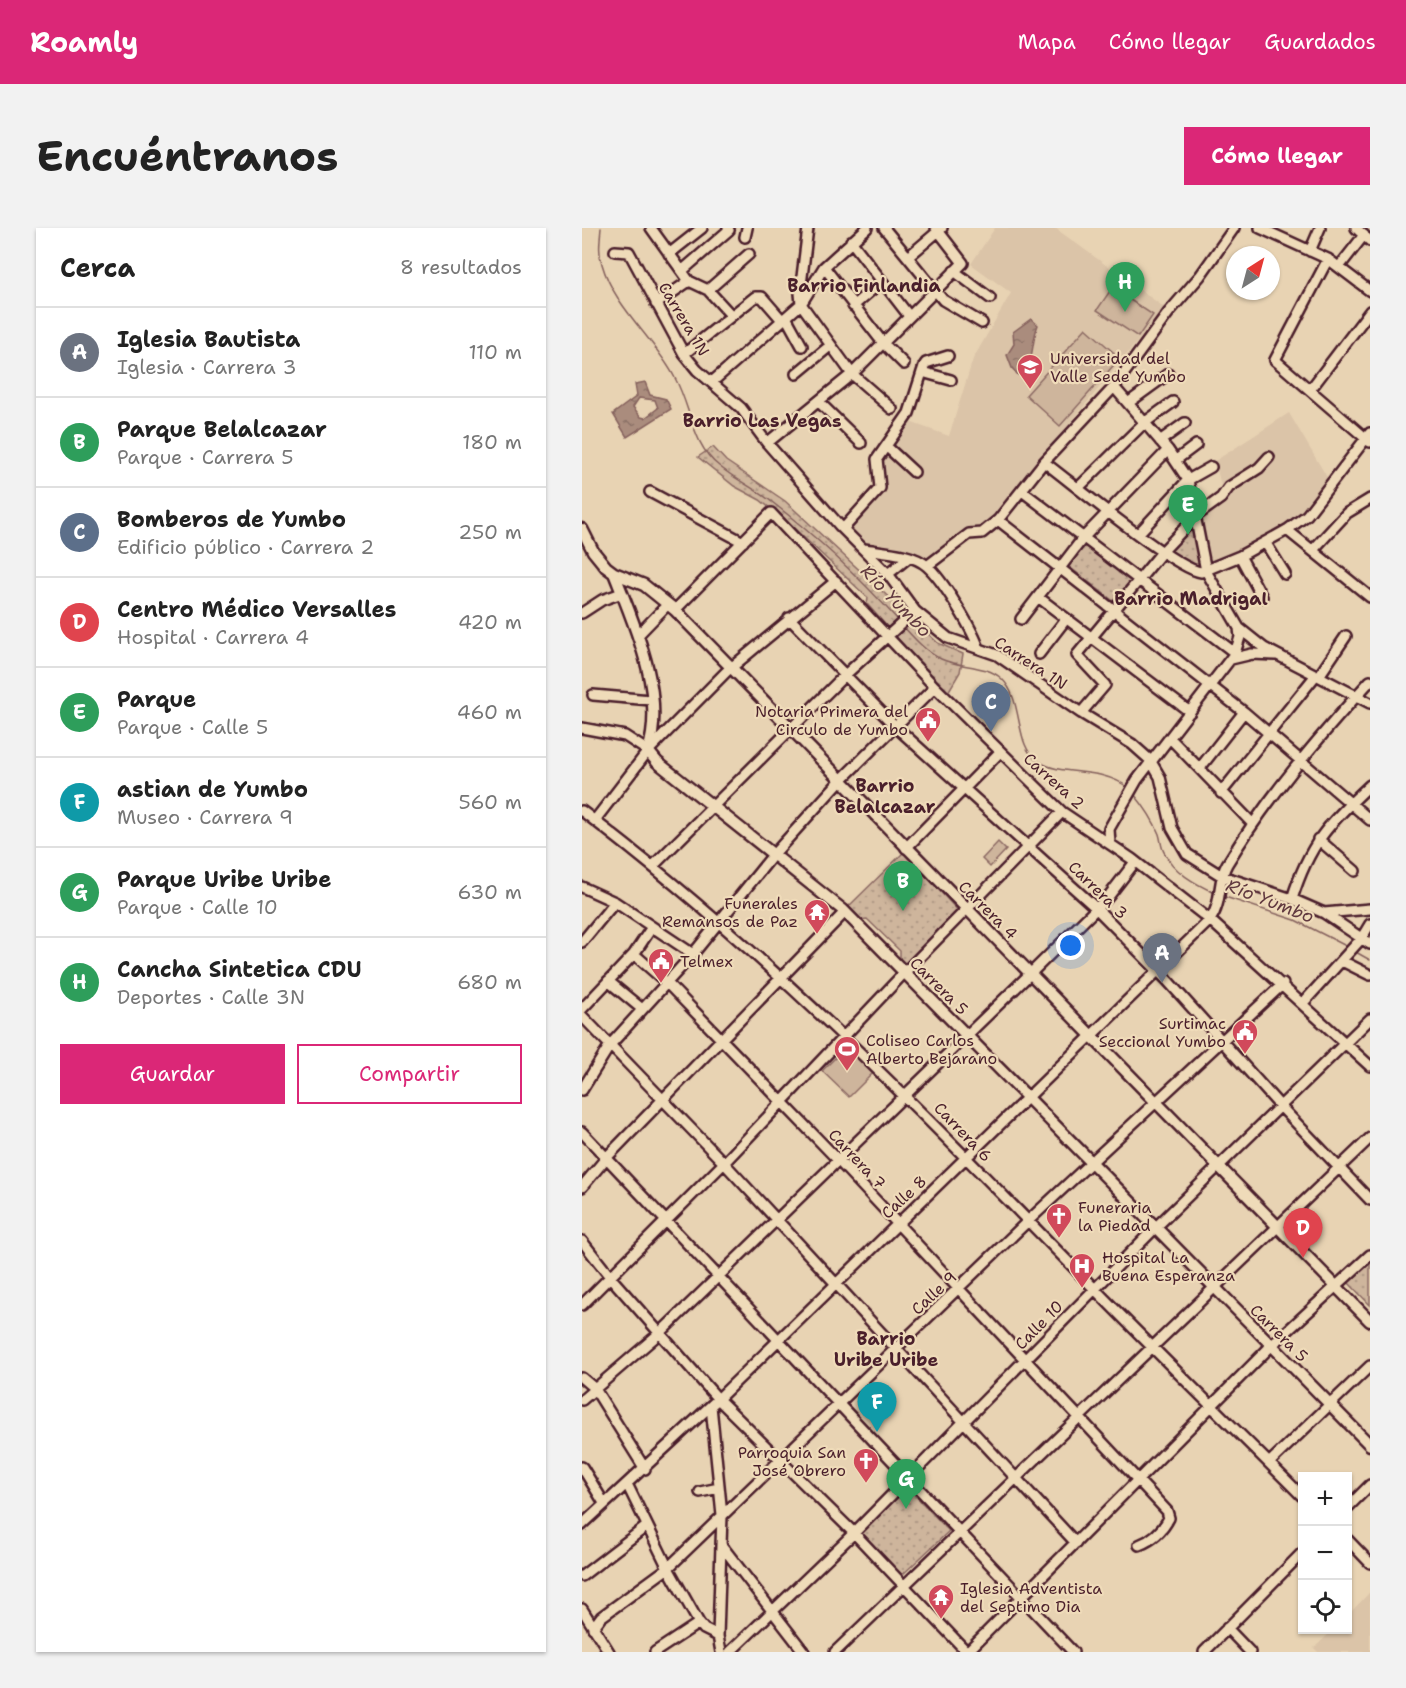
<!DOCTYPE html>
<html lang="es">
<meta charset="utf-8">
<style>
:root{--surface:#fff;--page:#f2f2f2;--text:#222;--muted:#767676;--line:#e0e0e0;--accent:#db2777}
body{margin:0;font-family:"Shantell Sans",sans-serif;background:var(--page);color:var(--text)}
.controls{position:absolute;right:18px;bottom:18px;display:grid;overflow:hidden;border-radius:0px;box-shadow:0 2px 4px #0004}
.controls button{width:54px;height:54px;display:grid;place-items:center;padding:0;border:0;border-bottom:2px solid var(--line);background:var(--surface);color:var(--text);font:30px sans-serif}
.compass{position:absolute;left:644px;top:18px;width:54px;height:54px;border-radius:50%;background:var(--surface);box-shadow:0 2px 4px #0004;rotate:36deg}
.you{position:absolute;left:489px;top:718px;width:21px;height:21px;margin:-15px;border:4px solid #fff;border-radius:50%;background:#1a73e8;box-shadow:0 0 0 9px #1a73e833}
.badge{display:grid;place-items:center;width:39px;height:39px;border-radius:50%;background:var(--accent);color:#fff;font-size:20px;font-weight:700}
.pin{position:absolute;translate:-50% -50px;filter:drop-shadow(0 2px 3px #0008)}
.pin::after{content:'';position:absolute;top:32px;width:21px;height:18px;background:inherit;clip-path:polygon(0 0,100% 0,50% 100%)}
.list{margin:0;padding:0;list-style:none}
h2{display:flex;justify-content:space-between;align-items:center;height:78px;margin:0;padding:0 24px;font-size:26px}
h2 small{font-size:20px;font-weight:400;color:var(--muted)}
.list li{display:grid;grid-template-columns:39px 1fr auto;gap:18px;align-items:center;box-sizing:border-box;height:90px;padding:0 24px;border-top:2px solid var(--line)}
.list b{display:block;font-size:22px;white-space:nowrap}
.list p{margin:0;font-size:20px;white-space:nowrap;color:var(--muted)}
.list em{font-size:20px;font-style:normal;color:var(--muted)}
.actions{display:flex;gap:12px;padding:18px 24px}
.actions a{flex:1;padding:14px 0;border:2px solid var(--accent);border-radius:0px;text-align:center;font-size:21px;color:var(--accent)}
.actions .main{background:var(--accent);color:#fff}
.icon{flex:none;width:33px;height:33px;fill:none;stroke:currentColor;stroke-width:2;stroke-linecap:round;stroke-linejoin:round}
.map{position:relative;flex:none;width:788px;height:1424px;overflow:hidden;border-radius:0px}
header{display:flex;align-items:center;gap:36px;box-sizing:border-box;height:84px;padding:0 30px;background:var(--accent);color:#fff}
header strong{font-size:28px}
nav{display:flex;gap:33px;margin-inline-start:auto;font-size:21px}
.intro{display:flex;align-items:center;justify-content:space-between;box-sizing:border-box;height:144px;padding:0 36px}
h1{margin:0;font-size:42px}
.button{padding:15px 27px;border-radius:0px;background:var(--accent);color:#fff;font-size:21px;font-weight:700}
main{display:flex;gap:36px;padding:0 36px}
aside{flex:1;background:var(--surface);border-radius:0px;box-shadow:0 2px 4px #0004}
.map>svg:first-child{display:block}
.built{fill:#dbc4a8}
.park{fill:url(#park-dots);stroke:#8c6a64;stroke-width:1.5}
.pitch{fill:#ceb59c;stroke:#8c6a64;stroke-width:1.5}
.water{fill:url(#water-ripples);stroke:#84605c;stroke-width:1.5;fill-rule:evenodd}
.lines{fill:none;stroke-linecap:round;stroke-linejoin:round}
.stream{stroke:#84605c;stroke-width:1.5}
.minor-casing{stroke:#4a1f2b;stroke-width:14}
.major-casing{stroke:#4a1f2b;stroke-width:15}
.minor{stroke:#efdbb9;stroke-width:9}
.major{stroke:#efdbb9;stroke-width:10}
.labels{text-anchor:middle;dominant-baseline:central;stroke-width:4.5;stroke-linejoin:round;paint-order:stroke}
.street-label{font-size:16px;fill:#4a1f2b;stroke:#efdbb9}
.poi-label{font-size:16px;fill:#4a1f2b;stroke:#efdbb9;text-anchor:start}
.neighbourhood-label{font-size:18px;font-weight:bold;fill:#4a1f2b;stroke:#efdbb9}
.water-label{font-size:18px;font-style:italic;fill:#623a40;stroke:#efdbb9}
</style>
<header>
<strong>Roamly</strong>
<nav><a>Mapa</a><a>Cómo llegar</a><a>Guardados</a></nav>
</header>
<div class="intro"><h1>Encuéntranos</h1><a class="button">Cómo llegar</a></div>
<main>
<aside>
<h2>Cerca<small>8 resultados</small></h2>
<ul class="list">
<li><span class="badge" style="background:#6b7280">A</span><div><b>Iglesia Bautista</b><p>Iglesia · Carrera 3</p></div><em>110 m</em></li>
<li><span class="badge" style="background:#2e9e5b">B</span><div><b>Parque Belalcazar</b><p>Parque · Carrera 5</p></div><em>180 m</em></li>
<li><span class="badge" style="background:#5c6f8a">C</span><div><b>Bomberos de Yumbo</b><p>Edificio público · Carrera 2</p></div><em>250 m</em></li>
<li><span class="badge" style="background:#e0444e">D</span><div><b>Centro Médico Versalles</b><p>Hospital · Carrera 4</p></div><em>420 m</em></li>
<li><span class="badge" style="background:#2e9e5b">E</span><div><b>Parque</b><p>Parque · Calle 5</p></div><em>460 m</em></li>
<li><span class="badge" style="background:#0f9aa8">F</span><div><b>astian de Yumbo</b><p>Museo · Carrera 9</p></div><em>560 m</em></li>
<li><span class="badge" style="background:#2e9e5b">G</span><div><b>Parque Uribe Uribe</b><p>Parque · Calle 10</p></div><em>630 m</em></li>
<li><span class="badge" style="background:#2e9e5b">H</span><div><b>Cancha Sintetica CDU</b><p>Deportes · Calle 3N</p></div><em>680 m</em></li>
</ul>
<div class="actions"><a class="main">Guardar</a><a>Compartir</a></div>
</aside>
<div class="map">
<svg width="788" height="1424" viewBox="0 0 788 1424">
<defs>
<pattern id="park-dots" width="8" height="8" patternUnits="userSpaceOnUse" patternTransform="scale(1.5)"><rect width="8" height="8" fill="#ceb59c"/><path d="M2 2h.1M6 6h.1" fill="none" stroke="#b29b87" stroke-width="1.8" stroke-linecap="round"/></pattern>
<pattern id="water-ripples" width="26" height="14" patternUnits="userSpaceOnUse" patternTransform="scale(1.5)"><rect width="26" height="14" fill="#aa8c7d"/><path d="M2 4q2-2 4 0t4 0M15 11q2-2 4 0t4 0" fill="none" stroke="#8c7267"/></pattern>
</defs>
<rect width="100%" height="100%" fill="#e8d3b3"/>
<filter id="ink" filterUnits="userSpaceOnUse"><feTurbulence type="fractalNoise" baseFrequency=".0167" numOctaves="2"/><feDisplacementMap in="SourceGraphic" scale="12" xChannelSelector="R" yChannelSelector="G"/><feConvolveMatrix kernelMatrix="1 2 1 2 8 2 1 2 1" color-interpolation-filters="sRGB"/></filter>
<g filter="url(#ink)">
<!-- built -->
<path class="built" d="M413 0H473L583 80 411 288 398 299 386 300 344 332 283 318 265 300 300 262 298 232 325 193 367 208 391 131 429 65 389 36Z
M707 185 749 256 737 270 704 299 627 338 618 285 641 266 633 233Z
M788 1364V1424H736L732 1420 751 1402H766V1387Z"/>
<!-- park -->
<path class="park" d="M131 219 144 233 203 273 356 415 381 426 378 444 365 466 285 376 286 370 212 300 178 272 152 258 116 229Z
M612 294 619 340 601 335 586 321Z
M502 315 551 353 534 375 485 337Z
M322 624 377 684 324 738 318 732V723L285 691 276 692 264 681Z
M788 1035V1077L766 1054Z
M325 1259 367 1303 319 1348 279 1305Z"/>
<!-- pitch -->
<path class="pitch" d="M530 60 571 87 556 109 515 82Z
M504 100 538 130 478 198 444 167Z
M416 614 424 622 408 639 400 631Z
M262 821H267L291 845 267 869 240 843Z"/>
<!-- water -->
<path class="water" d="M449 91 456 97C450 111 450 140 443 147H436L430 140 425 127 432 116 431 104Z
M63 154 68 167 84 171 89 181 45 209 31 186 55 168 53 156ZM57 170 73 172 76 180 63 190 59 189 51 179Z"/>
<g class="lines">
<!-- stream -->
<path class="stream" d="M19 0C18 12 16 24 20 36 32 79 73 111 93 150 109 179 110 217 137 238 154 252 174 261 190 274 235 309 278 350 316 392
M321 398C332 410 344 424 359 431 378 440 404 436 420 451 442 472 432 519 456 533 482 550 517 537 547 560
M552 566C562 578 571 591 577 606 579 612 579 619 582 624 591 644 614 656 633 665
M640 668 713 692 766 719
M772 723 788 732"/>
<!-- minor casing -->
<g class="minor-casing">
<path id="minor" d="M69 0 107 53
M226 0 218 65 219 76 270 146 310 181
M302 0 361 72 400 95
M678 0 746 31 788 63
M774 0 788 13
M163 9 165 0
M269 13 327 88
M33 23 47 24 102 126 115 142 159 180 185 215 257 297 306 346 333 383 366 410 415 427 499 485 550 516 568 532 578 549 590 600 605 626 640 648 710 671 742 685 788 716
M728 23 738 0
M87 26 120 0
M326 29 360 0
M746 31 693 132 788 214
M242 39 301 115 322 136
M757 39 782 7
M101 42 147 2 146 0
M372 43 408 70
M107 53 126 62 148 86
M126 62 167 26
M74 76 107 53
M271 78 299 54
M204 89 220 118
M102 126 173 69H180L200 92
M340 144 369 152
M214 146 249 117
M130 154 219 76 242 39 285 0
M532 159 586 222 606 252 624 343 657 400 682 420 788 475
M728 162 788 83
M238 175 279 215
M546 175 586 146
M578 213 603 195
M185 215 270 146 381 35 354 0
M304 218 332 244
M594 232 614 217
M462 234C489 254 593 341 619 344L658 328 705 302 725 287 788 205
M496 260 562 195 591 174
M440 263 653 425
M68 264 161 314
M416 292 662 484 788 592
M261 301 298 260 295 231 327 185 342 138 344 135 366 128
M705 302 788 369
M557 305 606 252 629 239
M683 314 703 346
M282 321C301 324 330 325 345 338 361 352 389 399 396 418
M731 322 765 285 788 271
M658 328 680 369
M345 338 387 306 400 305 416 292 462 234 532 159 587 84 618 48 652 0
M306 346 327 329
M456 369 608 484
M93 382 189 285 353 459 480 584 550 631 628 692 788 838
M0 385 20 372 40 365
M207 390 314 499 514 680 585 752 699 879 788 972
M439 391 501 310 586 222
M57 406 86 376
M457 426 484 391
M649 431 670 426 693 427
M737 448 764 408
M11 467 69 472
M499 485 523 457 495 427 580 324 614 288 639 270 647 259 677 240 687 229
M0 500 43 508 66 523
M588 510 671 596
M618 540 662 484
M639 565 734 447
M0 583C181 720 339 883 497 1045 571 1121 646 1194 720 1268
M13 592 66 523 144 444 254 353
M736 611 773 643
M528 616 527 601 555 552 653 425 658 409 657 400
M324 620 418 524
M71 638 262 448 333 383
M0 659 33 674 111 726
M710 671C727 616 747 595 788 557
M742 685 788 681
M0 714 33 674
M52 726 85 755 255 931 585 1283 587 1290C581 1302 570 1312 557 1317
M760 733 788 747
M26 753 60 781
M721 775 779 711 788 696
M0 781 52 726 70 699
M0 788 142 935 494 1315
M0 862 28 817 111 726 191 627 258 553 353 459
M0 904 491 1424
M0 959 25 929 263 684
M0 1013 29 1050 136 1171 272 1305 385 1424
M0 1077 142 935 323 744 480 584
M0 1150 13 1161 63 1241
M0 1172 79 1104 448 746 526 669 553 634
M129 1178 140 1287 136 1408 139 1424
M687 1235 788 1138
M0 1239 22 1275
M45 1256 86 1340 117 1395 122 1401 136 1408
M118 1264 137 1260
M766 1279 788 1257
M0 1297 136 1171 628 692C641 674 635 653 645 636 685 570 736 510 788 453
M766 1312 788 1335
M140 1318 222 1424
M0 1348 65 1298
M0 1381 27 1424
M11 1400 19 1389 86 1340 446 993 701 756
M645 1400 668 1424
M73 1424 117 1395
M148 1424 272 1305 573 1000 788 791
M253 1424 788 910
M385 1424 689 1118 788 1027
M622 1424 720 1325"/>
</g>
<!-- major casing -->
<g class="major-casing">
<path id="major" d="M0 301 11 323 24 339 32 345 62 357 93 382 788 1093
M32 345C53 398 84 467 66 523L75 534 261 682 788 1217"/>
</g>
<!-- minor -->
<use href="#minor" class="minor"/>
<!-- major -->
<use href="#major" class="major"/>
</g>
</g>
<!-- icons -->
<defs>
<g id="university-pin" transform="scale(1.35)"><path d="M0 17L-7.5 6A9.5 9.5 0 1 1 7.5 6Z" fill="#d1495b" stroke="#efdbb9"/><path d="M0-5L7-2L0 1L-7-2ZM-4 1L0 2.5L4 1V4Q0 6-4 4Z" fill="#fff"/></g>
<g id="civic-pin" transform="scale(1.35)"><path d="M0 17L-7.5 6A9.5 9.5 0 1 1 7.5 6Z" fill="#d1495b" stroke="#efdbb9"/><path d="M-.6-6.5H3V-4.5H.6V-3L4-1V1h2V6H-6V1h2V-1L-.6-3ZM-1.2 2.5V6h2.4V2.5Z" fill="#fff"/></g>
<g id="temple-pin" transform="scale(1.35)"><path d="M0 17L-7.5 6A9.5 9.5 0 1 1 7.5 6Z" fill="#d1495b" stroke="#efdbb9"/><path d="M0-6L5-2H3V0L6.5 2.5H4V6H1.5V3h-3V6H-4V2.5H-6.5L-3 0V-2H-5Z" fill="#fff"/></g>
<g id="stadium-pin" transform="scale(1.35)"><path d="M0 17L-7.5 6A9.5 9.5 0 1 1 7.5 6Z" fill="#d1495b" stroke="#efdbb9"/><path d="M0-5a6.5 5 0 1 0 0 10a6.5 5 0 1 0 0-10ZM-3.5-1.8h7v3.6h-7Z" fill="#fff"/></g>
<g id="church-pin" transform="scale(1.35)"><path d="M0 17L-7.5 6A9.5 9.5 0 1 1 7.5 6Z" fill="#d1495b" stroke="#efdbb9"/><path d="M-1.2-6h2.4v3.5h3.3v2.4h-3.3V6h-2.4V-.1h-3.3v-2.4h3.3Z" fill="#fff"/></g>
<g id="hospital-pin" transform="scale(1.35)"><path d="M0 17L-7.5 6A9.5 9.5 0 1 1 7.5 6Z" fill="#d1495b" stroke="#efdbb9"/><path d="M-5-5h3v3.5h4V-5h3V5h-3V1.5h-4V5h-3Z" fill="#fff"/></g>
</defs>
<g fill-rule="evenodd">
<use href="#university-pin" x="448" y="139"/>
<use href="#civic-pin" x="346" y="492"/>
<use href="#temple-pin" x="235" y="684"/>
<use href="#civic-pin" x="79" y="733"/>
<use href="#civic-pin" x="663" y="804"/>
<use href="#stadium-pin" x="265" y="821"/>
<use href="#church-pin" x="477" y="988"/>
<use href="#hospital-pin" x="500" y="1038"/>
<use href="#church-pin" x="284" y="1233"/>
<use href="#temple-pin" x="359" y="1369"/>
</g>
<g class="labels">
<!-- street labels -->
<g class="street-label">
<text transform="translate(102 91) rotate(59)">Carrera 1N</text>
<text transform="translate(449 435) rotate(33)">Carrera 1N</text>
<text transform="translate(472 553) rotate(42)">Carrera 2</text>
<text transform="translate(516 662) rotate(44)">Carrera 3</text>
<text transform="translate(406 682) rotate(45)">Carrera 4</text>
<text transform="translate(357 758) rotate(45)">Carrera 5</text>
<text transform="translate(381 904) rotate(46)">Carrera 6</text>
<text transform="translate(275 931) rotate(47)">Carrera 7</text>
<text transform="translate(322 969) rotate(-43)">Calle 8</text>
<text transform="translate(352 1065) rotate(-43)">Calle 9</text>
<text transform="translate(457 1097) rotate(-46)">Calle 10</text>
<text transform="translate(697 1105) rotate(45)">Carrera 5</text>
</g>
<!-- poi labels -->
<g class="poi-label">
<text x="468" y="130">Universidad del<tspan x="468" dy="18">Valle Sede Yumbo</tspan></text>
<text x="326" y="483" text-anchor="end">Notaria Primera del<tspan x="326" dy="18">Circulo de Yumbo</tspan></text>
<text x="216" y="675" text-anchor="end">Funerales<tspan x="216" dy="18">Remansos de Paz</tspan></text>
<text x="98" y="733">Telmex</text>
<text x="644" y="795" text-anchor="end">Surtimac<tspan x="644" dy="18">Seccional Yumbo</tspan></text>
<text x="284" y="812">Coliseo Carlos<tspan x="284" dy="18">Alberto Bejarano</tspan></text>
<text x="496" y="979">Funeraria<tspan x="496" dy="18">la Piedad</tspan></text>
<text x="520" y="1029">Hospital La<tspan x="520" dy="18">Buena Esperanza</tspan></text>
<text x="264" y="1224" text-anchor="end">Parroquia San<tspan x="264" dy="18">José Obrero</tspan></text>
<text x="378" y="1360">Iglesia Adventista<tspan x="378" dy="18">del Septimo Dia</tspan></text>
</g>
<!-- neighbourhood labels -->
<g class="neighbourhood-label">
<text x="282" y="58">Barrio Finlandia</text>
<text x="180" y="193">Barrio Las Vegas</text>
<text x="609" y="371">Barrio Madrigal</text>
<text x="303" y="558">Barrio<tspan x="303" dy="21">Belalcazar</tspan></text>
<text x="304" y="1111">Barrio<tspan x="304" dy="21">Uribe Uribe</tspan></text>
</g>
<!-- water labels -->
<g class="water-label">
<text transform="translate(314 373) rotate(46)">Río Yumbo</text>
<text transform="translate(688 673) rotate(21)">Río Yumbo</text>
</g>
</g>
</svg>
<div class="controls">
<button>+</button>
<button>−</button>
<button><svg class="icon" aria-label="locate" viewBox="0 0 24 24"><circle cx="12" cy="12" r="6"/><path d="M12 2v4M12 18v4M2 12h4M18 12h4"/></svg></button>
</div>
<svg class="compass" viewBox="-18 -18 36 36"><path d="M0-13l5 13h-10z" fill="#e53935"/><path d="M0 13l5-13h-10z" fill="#767676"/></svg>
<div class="you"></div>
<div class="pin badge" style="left:580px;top:755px;background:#6b7280">A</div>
<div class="pin badge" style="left:321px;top:683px;background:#2e9e5b">B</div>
<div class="pin badge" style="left:409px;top:504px;background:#5c6f8a">C</div>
<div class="pin badge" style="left:721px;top:1030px;background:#e0444e">D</div>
<div class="pin badge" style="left:606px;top:307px;background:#2e9e5b">E</div>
<div class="pin badge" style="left:295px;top:1204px;background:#0f9aa8">F</div>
<div class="pin badge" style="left:324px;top:1281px;background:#2e9e5b">G</div>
<div class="pin badge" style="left:543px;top:84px;background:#2e9e5b">H</div>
</div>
</main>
